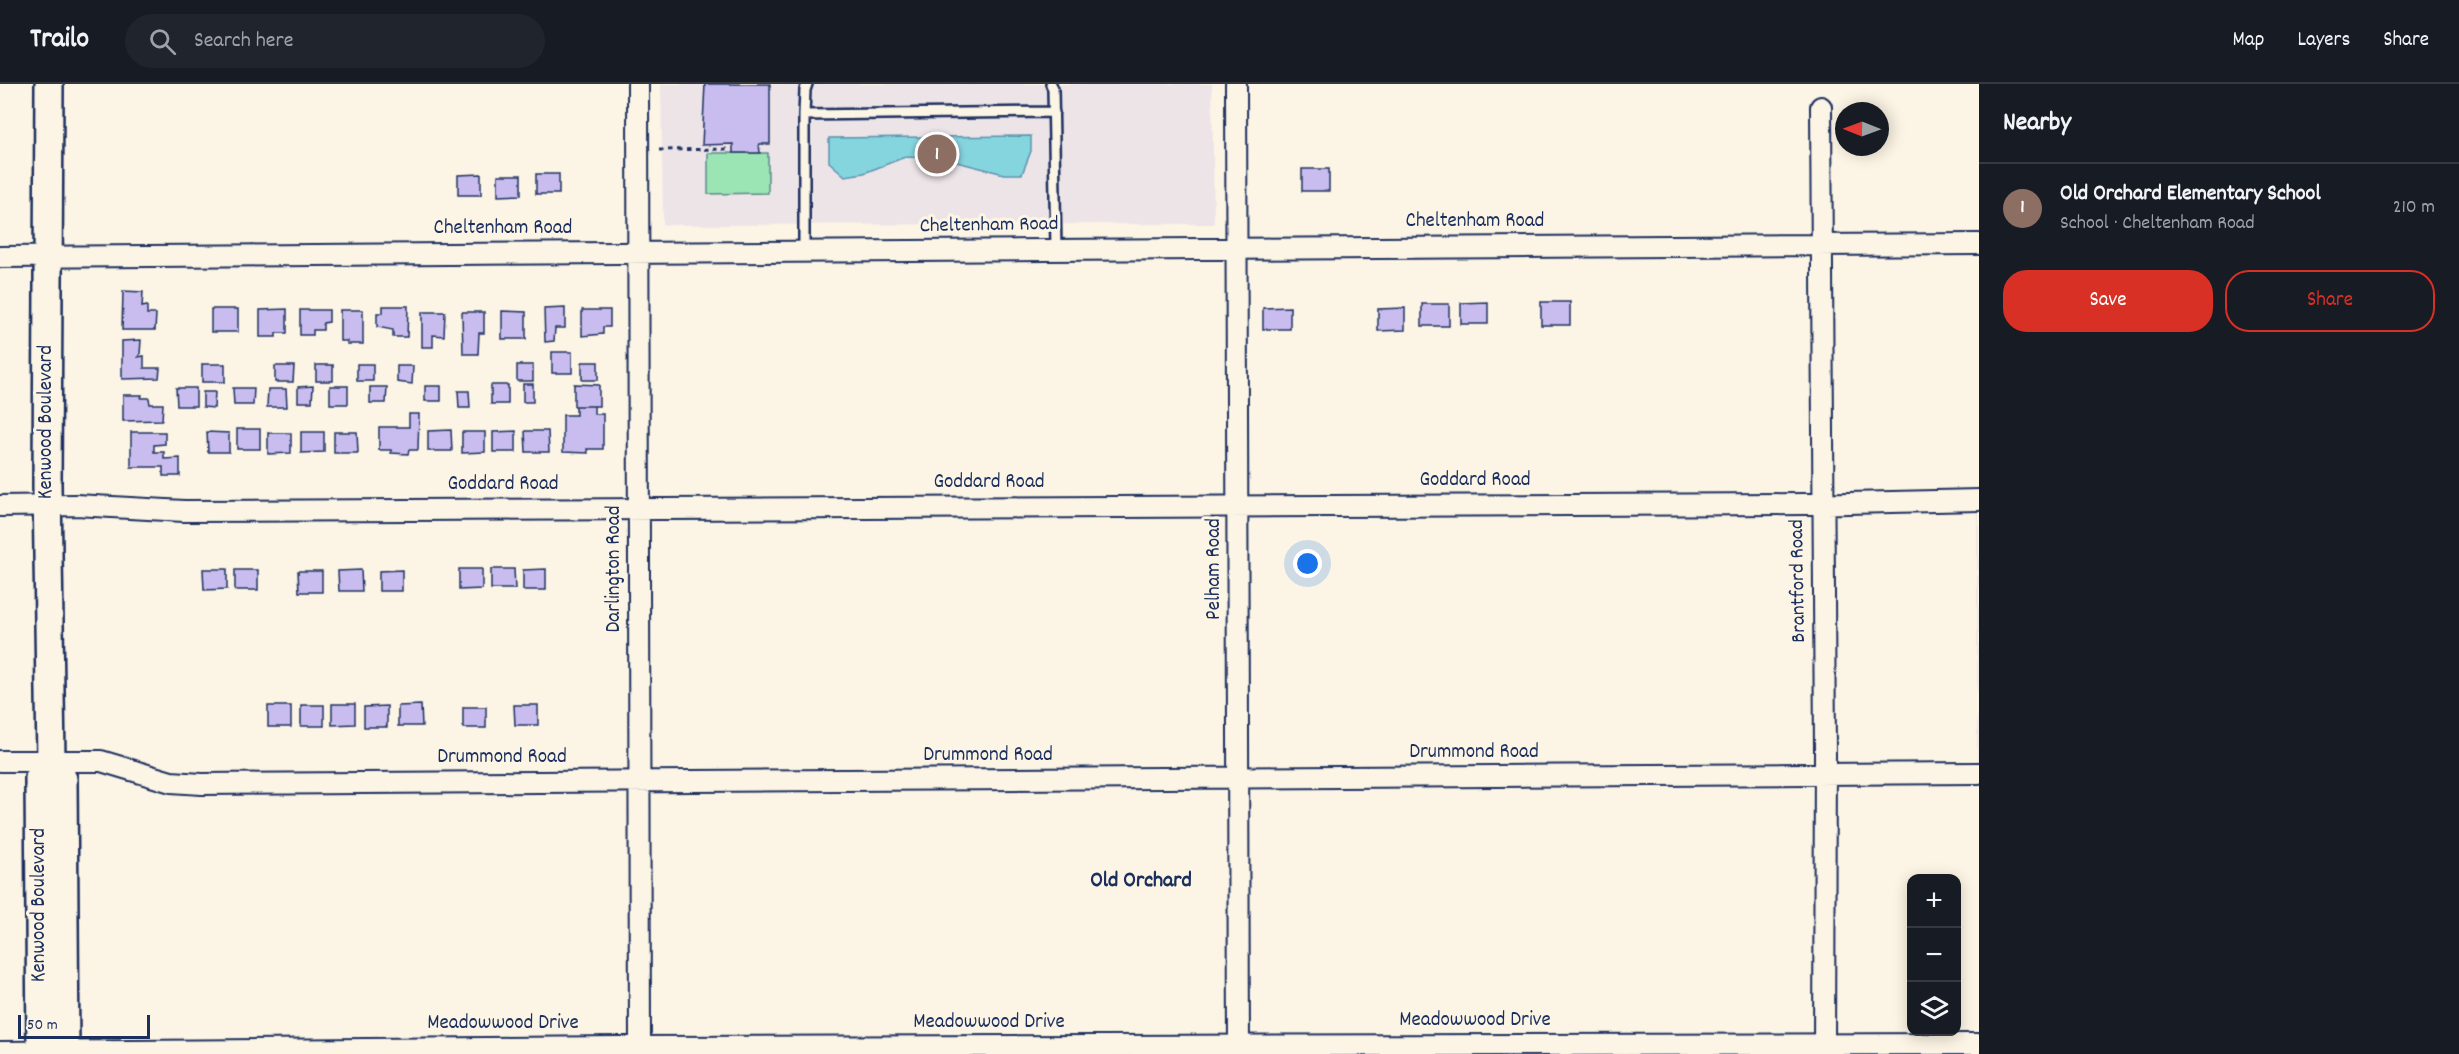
<!DOCTYPE html>
<meta charset="utf-8">
<style>
:root{--surface:#171b24;--page:#20242c;--text:#f1f3f6;--muted:#9ea1a6;--line:#363941;--accent:#d93025}
body{margin:0;font-family:Dekko,sans-serif;background:var(--page);color:var(--text)}
.controls{position:absolute;right:18px;bottom:18px;display:grid;overflow:hidden;border-radius:12px;box-shadow:0 3px 15px #0003}
.controls button{width:54px;height:54px;display:grid;place-items:center;padding:0;border:0;border-bottom:2px solid var(--line);background:var(--surface);color:var(--text);font:30px sans-serif}
.compass{position:absolute;left:1835px;top:18px;width:54px;height:54px;border-radius:50%;background:var(--surface);box-shadow:0 3px 15px #0003;rotate:271deg}
.scale{position:absolute;left:18px;bottom:15px;width:132px;box-sizing:border-box;padding-left:6px;border:3px solid #1b2f5e;border-top:0;font-size:16px;line-height:21px;white-space:nowrap;color:#1b2f5e;-webkit-text-stroke:4px #fcf5e5;paint-order:stroke}
.you{position:absolute;left:1308px;top:480px;width:21px;height:21px;margin:-15px;border:4px solid #fff;border-radius:50%;background:#1a73e8;box-shadow:0 0 0 9px #1a73e833}
.badge{display:grid;place-items:center;width:39px;height:39px;border-radius:50%;background:var(--accent);color:#fff;font-size:20px;font-weight:700}
.pin{position:absolute;translate:-50% -50%;border:3px solid #fff;box-shadow:0 2px 6px #0006}
.list{margin:0;padding:0;list-style:none}
h2{display:flex;justify-content:space-between;align-items:center;height:78px;margin:0;padding:0 24px;font-size:26px}
h2 small{font-size:20px;font-weight:400;color:var(--muted)}
.list li{display:grid;grid-template-columns:39px 1fr auto;gap:18px;align-items:center;box-sizing:border-box;height:90px;padding:0 24px;border-top:2px solid var(--line)}
.list b{display:block;font-size:22px;white-space:nowrap}
.list p{margin:0;font-size:20px;white-space:nowrap;color:var(--muted)}
.list em{font-size:20px;font-style:normal;color:var(--muted)}
.actions{display:flex;gap:12px;padding:18px 24px}
.actions a{flex:1;padding:14px 0;border:2px solid var(--accent);border-radius:24px;text-align:center;font-size:21px;color:var(--accent)}
.actions .main{background:var(--accent);color:#fff}
.icon{flex:none;width:33px;height:33px;fill:none;stroke:currentColor;stroke-width:2;stroke-linecap:round;stroke-linejoin:round}
.map{position:relative;flex:none;width:1979px;height:970px;overflow:hidden}
header{display:flex;align-items:center;gap:36px;box-sizing:border-box;height:84px;padding:0 30px;background:var(--surface);border-bottom:2px solid var(--line)}
header strong{font-size:28px}
nav{display:flex;gap:33px;margin-inline-start:auto;font-size:21px}
.search{width:420px;height:54px;background:var(--page);display:flex;align-items:center;gap:15px;box-sizing:border-box;padding:0 21px;border-radius:33px;color:var(--muted);font-size:22px}
main{display:flex}
aside{flex:1;background:var(--surface)}
.map>svg:first-child{display:block}
.built{fill:#ede4e8}
.green{fill:#9be4b4;stroke:#5b8a89;stroke-width:1.5}
.water{fill:#85d5df;stroke:#5b93ab;stroke-width:1.5}
.building{fill:#c9bdef;stroke:#1b2f5e;stroke-width:1.5}
.lines{fill:none;stroke-linecap:round;stroke-linejoin:round}
.lane-casing{stroke:#1b2f5e;stroke-width:14}
.street-casing{stroke:#1b2f5e;stroke-width:24}
.secondary-casing{stroke:#1b2f5e;stroke-width:32}
.path{stroke:#1b2f5e;stroke-width:3;stroke-dasharray:4.5 4.5;stroke-linecap:butt}
.lane{stroke:#fcf5e5;stroke-width:9}
.street{stroke:#fcf5e5;stroke-width:20}
.secondary{stroke:#fcf5e5;stroke-width:27}
.labels{text-anchor:middle;dominant-baseline:central;stroke-width:6;stroke-linejoin:round;paint-order:stroke}
.street-label{font-size:21px;fill:#1b2f5e;stroke:#fcf5e5}
.neighbourhood-label{font-size:22px;font-weight:bold;fill:#1b2f5e;stroke:#fcf5e5}
</style>
<header>
<strong>Trailo</strong>
<div class="search"><svg class="icon" aria-label="search" viewBox="0 0 24 24"><circle cx="10" cy="10" r="6"/><path d="M15 15l6 6"/></svg>Search here</div>
<nav><a>Map</a><a>Layers</a><a>Share</a></nav>
</header>
<main>
<div class="map">
<svg width="1979" height="970" viewBox="0 0 1979 970">
<rect width="100%" height="100%" fill="#fcf5e5"/>
<filter id="ink" filterUnits="userSpaceOnUse"><feTurbulence type="fractalNoise" baseFrequency=".0167" numOctaves="2"/><feDisplacementMap in="SourceGraphic" scale="12" xChannelSelector="R" yChannelSelector="G"/><feConvolveMatrix kernelMatrix="1 2 1 2 8 2 1 2 1" color-interpolation-filters="sRGB"/></filter>
<g filter="url(#ink)">
<!-- built -->
<path class="built" d="M661 0H1212L1214 140 663 141Z
M1977 416H1979V689H1977Z"/>
<!-- green -->
<path class="green" d="M708 69H768V109L708 110Z"/>
<!-- water -->
<path class="water" d="M1031 52V67L1022 90H1004L941 74 905 73 864 89 845 92 829 78V54Z"/>
<!-- building -->
<path class="building" d="M705 0H770V60H759L760 69H733V60L702 61Z
M1302 85H1329V107H1302Z
M481 90V111H458V91Z
M536 90H559V110H536Z
M498 91H521V111L498 112Z
M123 207 143 208 142 223 147 222V230H156L155 246H122Z
M1488 218V240H1461V219Z
M1541 218H1570V241H1541Z
M1422 220H1449V242H1422Z
M383 222H408L407 253H393V246L377 243V229H383Z
M1290 223V245H1263V224Z
M565 224V244H555L554 257 545 258 544 225Z
M1405 224V246L1378 247V225Z
M211 225H238V248H211Z
M287 225V249H276V253H260V226Z
M300 226H329V238L323 239V246H313V251H300Z
M340 226H363V260H347V257H340Z
M582 226H610V243H603V250L582 252Z
M502 227 526 228V255H502Z
M422 228H445L444 252 433 251V263H422Z
M462 228H484V249H479L478 270H463Z
M141 256 140 270 138 273 144 272V284H160L159 294 122 295V257Z
M552 268H572V289H552Z
M582 278H598V296H582Z
M202 280H225V298H202Z
M357 280H373V297H357Z
M316 281H333V297H316Z
M517 281H533V297H517Z
M275 282H294L293 298H275Z
M397 282H413L412 300 397 298Z
M523 300H533V318H523Z
M574 300 599 301V322H574Z
M491 301H508V320H491Z
M313 302 312 318H298V303Z
M330 302H348V320H330Z
M425 302H441V317H425Z
M370 303H387L386 319H370Z
M176 304H196V322H177Z
M233 304H254L253 321H234Z
M268 305H286L287 323H267Z
M458 307H469L470 324H459Z
M203 308H215L214 324 203 323Z
M123 311H142L141 314H149L150 320H163L162 336 123 337Z
M576 322H594V330H603V365H587L588 369 563 368V331H576Z
M409 330H419L418 366H409L408 370 391 369V366H379V343H409Z
M237 345H260V365H237Z
M451 346 452 367H428V347Z
M516 347V368H493V348Z
M525 347H548L549 368H526Z
M131 348H165V360L154 361V368H164V375L180 374V392H163V383H131Z
M207 348 229 349V368H208Z
M301 348H324V368L301 369Z
M334 348H357L358 369H334Z
M462 348H485V368L462 369Z
M268 349H291V369L268 370Z
M203 485H227V505L204 506Z
M459 485H482V505L459 506Z
M491 485H514L515 505H491Z
M546 485V506H523V486Z
M235 486H258V506H235Z
M361 486 362 507H339L338 487Z
M402 486V507H379V487Z
M298 487H322V508H299Z
M332 620H355V640L332 641Z
M301 621H324V642H301Z
M421 621 422 642H398V622Z
M514 621H538V641H515Z
M268 622H291V643H268Z
M387 622V643H364V623Z
M463 623H486V644H463Z"/>
<g class="lines">
<!-- lane casing -->
<g class="lane-casing">
<path id="lane" d="M1051 0 1053 5 1056 165
M804 31 1054 28
M804 167V31L805 6 807 0"/>
</g>
<!-- street casing -->
<g class="street-casing">
<path id="street" d="M638 0 640 970
M1236 0 1239 970
M1821 23 1825 669 1824 970
M0 173 1979 160
M0 422 76 421 184 427 1805 420 1979 416
M0 677H101L171 698 202 700 1979 689
M0 968 619 963 1979 960"/>
</g>
<!-- secondary casing -->
<g class="secondary-casing">
<path id="secondary" d="M49 0 47 401 51 677 63 695 65 970
M41 970 39 694 51 677"/>
</g>
<!-- path -->
<path class="path" d="M659 66 731 65"/>
<!-- lane -->
<use href="#lane" class="lane"/>
<!-- street -->
<use href="#street" class="street"/>
<!-- secondary -->
<use href="#secondary" class="secondary"/>
</g>
</g>
<g class="labels">
<!-- street labels -->
<g class="street-label">
<text x="1475" y="138">Cheltenham Road</text>
<text transform="translate(989 142) rotate(-1)">Cheltenham Road</text>
<text x="503" y="145">Cheltenham Road</text>
<text transform="translate(47 338) rotate(-90)">Kenwood Boulevard</text>
<text x="1475" y="397">Goddard Road</text>
<text x="989" y="399">Goddard Road</text>
<text x="503" y="401">Goddard Road</text>
<text transform="translate(615 485) rotate(-90)">Darlington Road</text>
<text transform="translate(1215 485) rotate(-90)">Pelham Road</text>
<text transform="translate(1799 497) rotate(-91)">Brantford Road</text>
<text x="1474" y="669">Drummond Road</text>
<text x="988" y="672">Drummond Road</text>
<text x="502" y="674">Drummond Road</text>
<text transform="translate(40 821) rotate(-90)">Kenwood Boulevard</text>
<text x="1475" y="937">Meadowwood Drive</text>
<text x="989" y="939">Meadowwood Drive</text>
<text x="503" y="940">Meadowwood Drive</text>
</g>
<!-- neighbourhood labels -->
<g class="neighbourhood-label">
<text x="1141" y="797">Old Orchard</text>
</g>
</g>
</svg>
<div class="controls">
<button>+</button>
<button>−</button>
<button><svg class="icon" aria-label="layers" viewBox="0 0 24 24"><path d="M12 4l9 5-9 5-9-5zM3 14l9 5 9-5"/></svg></button>
</div>
<svg class="compass" viewBox="-18 -18 36 36"><path d="M0-13l5 13h-10z" fill="#e53935"/><path d="M0 13l5-13h-10z" fill="#9ea1a6"/></svg>
<div class="scale">50 m</div>
<div class="you"></div>
<div class="pin badge" style="left:937px;top:70px;background:#8d6e63">1</div>
</div>
<aside>
<h2>Nearby<small></small></h2>
<ul class="list">
<li><span class="badge" style="background:#8d6e63">1</span><div><b>Old Orchard Elementary School</b><p>School · Cheltenham Road</p></div><em>210 m</em></li>
</ul>
<div class="actions"><a class="main">Save</a><a>Share</a></div>
</aside>
</main>
